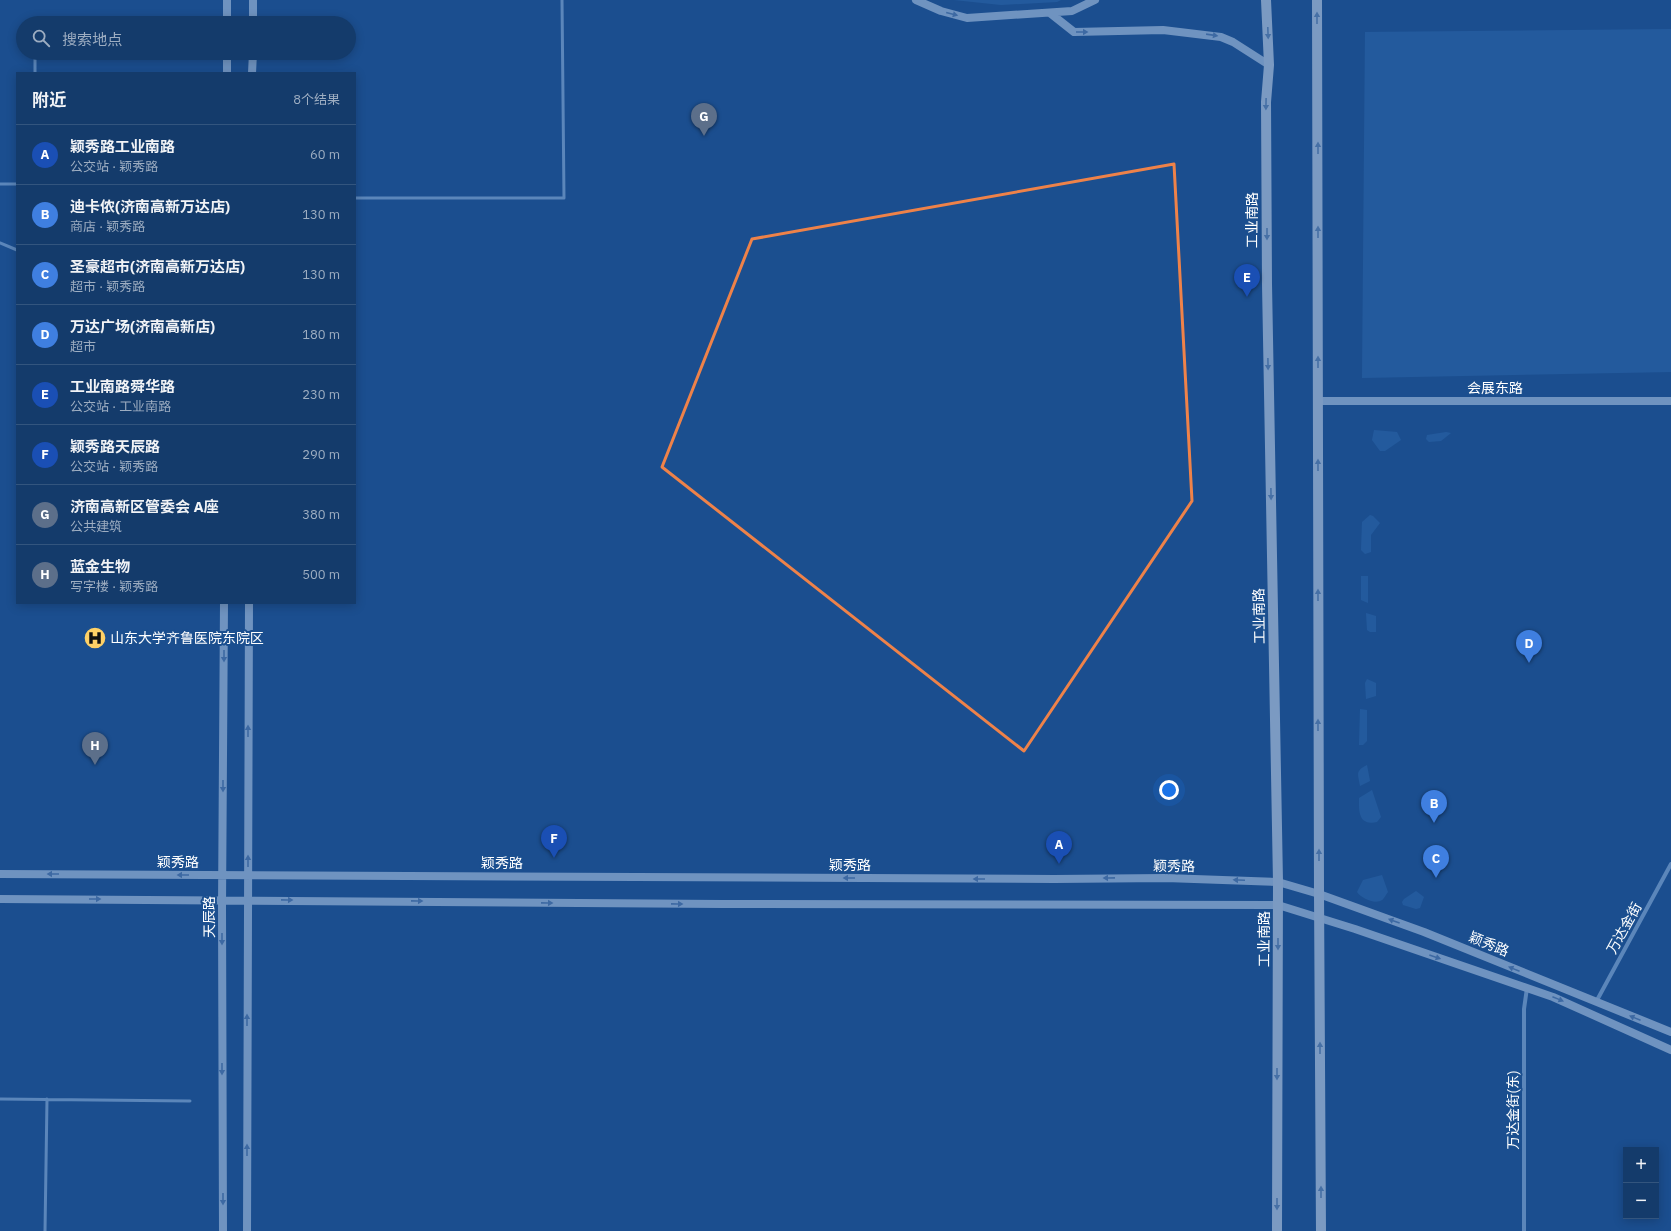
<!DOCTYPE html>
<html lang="zh">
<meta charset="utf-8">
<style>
:root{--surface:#143b6b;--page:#1d4271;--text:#f1f3f6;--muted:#9dadc1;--line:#33557e;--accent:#ffd166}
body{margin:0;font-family:"IBM Plex Sans","Noto Sans SC",sans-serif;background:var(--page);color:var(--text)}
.controls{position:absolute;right:12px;bottom:12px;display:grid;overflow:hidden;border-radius:0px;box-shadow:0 2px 10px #0003}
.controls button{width:36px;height:36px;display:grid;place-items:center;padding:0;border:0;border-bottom:1px solid var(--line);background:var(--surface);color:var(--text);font:20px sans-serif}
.you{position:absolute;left:1169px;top:790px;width:14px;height:14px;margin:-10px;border:3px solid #fff;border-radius:50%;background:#1a73e8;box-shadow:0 0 0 6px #1a73e833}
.badge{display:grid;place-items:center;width:26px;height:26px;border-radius:50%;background:var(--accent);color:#fff;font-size:13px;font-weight:700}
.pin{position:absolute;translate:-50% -33px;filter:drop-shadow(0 1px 2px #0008)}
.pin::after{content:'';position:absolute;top:21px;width:14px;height:12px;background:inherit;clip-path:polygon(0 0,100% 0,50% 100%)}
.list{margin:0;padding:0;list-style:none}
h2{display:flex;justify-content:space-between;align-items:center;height:52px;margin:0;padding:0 16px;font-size:17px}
h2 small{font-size:13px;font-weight:400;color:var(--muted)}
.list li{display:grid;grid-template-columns:26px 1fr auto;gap:12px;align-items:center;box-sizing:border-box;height:60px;padding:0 16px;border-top:1px solid var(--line)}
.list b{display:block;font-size:15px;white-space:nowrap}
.list p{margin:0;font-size:13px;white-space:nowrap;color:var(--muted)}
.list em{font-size:13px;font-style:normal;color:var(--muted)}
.icon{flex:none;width:22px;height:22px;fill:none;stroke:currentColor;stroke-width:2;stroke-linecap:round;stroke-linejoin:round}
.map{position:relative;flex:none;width:1671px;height:1231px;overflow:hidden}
.search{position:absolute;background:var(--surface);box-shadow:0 2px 10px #0003;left:16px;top:16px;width:340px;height:44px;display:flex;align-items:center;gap:10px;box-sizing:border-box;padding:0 14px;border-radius:22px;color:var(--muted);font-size:15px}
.panel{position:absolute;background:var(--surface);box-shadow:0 2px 10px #0003;left:16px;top:72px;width:340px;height:532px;border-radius:0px}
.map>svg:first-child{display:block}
.green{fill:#2e69ad}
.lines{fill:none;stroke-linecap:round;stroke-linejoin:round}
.lane{stroke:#a9c9ee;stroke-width:3}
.street{stroke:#a9c9ee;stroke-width:4}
.secondary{stroke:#d6e6fa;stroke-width:8}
.primary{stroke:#f0f6ff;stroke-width:10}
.oneway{fill:#668bba}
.oneway2{fill:#7b9ac1}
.marked{fill:none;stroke:#ee8249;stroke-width:3;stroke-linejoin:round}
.labels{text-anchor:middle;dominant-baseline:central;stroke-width:4;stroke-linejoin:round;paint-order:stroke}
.street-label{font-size:14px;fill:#fff;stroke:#1b4f8f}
.poi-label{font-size:14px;fill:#fff;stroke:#1b4f8f;text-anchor:start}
</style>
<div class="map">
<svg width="1671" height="1231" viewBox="0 0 1671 1231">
<rect width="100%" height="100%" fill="#1b4f8f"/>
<!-- green -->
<path class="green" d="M954 0H1061L1057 2 1001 5Z
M1671 29V372L1362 378 1365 32Z
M1374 430 1397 432 1401 440 1385 451H1380L1372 440Z
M1446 432 1451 433 1441 441 1429 442 1426 439 1427 435Z
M1370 515 1373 516 1380 523 1371 535V552L1365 554 1361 550 1362 522Z
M1361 576H1368V603L1361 600Z
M1366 613 1376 616V632H1370L1367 630Z
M1367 679 1376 683V696L1366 699 1365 683Z
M1360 709 1367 710V741L1363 745H1359Z
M1367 765 1370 781 1360 786C1358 774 1355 771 1367 765Z
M1372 790 1381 817 1377 822C1358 826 1359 811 1359 798Z
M1382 875 1388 892C1386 894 1384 899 1382 900 1375 905 1361 898 1357 892L1363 880Z
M1416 891 1424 897 1420 908 1416 909 1403 905 1402 902 1404 899Z"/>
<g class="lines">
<!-- lane -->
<path class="lane" d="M35 73V53
M0 184H17
M355 198H564L562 0
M0 243 17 250
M0 1099 190 1101
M45 1231 47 1099"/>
<!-- street -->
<path class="street" d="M1596 1002 1671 864
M1524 1231V1009L1527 988"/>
<!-- secondary -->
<path class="secondary" d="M916 0 941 11 967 18 1072 11 1095 0
M1050 13 1074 32 1163 30 1221 37 1233 42 1269 65
M227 23V0
M253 23V0
M227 73V53
M252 73 253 53
M1318 401H1671
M0 874 1054 879 1166 878 1278 882 1319 894 1424 932 1671 1032
M0 899 722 904 1278 905 1355 929 1553 997 1671 1050
M223 1231 222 907 224 603
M247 1231 249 603"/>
<!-- primary -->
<path class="primary" d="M1266 0 1269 65 1266 102 1267 284 1278 882 1277 1231
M1317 0 1319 894 1321 1231"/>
</g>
<!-- one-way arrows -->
<defs><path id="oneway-solid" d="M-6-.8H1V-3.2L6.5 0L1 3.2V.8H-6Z"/></defs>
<g class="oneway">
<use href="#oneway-solid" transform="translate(952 14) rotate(14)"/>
<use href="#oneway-solid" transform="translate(1082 32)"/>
<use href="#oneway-solid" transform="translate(1212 35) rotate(8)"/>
<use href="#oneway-solid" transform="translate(224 656) rotate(90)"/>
<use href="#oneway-solid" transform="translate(248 731) rotate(-90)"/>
<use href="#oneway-solid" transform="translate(223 786) rotate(90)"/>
<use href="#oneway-solid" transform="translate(248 861) rotate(-90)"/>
<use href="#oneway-solid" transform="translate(53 874) rotate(-180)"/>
<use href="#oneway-solid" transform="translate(183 875) rotate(-180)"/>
<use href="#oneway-solid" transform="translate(849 878) rotate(-180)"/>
<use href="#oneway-solid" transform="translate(1109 878) rotate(179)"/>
<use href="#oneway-solid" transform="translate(979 879) rotate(-180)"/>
<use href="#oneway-solid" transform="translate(1239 880) rotate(-178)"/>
<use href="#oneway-solid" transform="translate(95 899)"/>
<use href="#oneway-solid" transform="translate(287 900) rotate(1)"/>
<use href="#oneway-solid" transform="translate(417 901) rotate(1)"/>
<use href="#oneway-solid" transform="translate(547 903) rotate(1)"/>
<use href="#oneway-solid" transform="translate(677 904) rotate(1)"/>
<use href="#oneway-solid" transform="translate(1394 921) rotate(-160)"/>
<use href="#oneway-solid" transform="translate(222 939) rotate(90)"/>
<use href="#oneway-solid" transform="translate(1435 957) rotate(19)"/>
<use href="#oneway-solid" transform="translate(1514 969) rotate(-158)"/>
<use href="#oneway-solid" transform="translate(1558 999) rotate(22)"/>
<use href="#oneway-solid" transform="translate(1635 1018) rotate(-158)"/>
<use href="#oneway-solid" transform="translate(247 1020) rotate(-90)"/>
<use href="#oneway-solid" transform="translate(222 1069) rotate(90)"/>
<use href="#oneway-solid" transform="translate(247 1150) rotate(-90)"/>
<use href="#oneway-solid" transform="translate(223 1199) rotate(90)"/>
</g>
<g class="oneway2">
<use href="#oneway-solid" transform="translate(1317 18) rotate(-90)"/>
<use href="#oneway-solid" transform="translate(1268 33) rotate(88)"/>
<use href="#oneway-solid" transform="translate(1266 104) rotate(91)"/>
<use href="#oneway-solid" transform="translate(1318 148) rotate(-90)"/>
<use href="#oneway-solid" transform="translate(1318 232) rotate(-90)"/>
<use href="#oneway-solid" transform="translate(1267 234) rotate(90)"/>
<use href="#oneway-solid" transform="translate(1318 362) rotate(-90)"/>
<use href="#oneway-solid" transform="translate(1268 364) rotate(89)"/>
<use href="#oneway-solid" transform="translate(1318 465) rotate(-90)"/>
<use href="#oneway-solid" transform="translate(1271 494) rotate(89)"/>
<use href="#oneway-solid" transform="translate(1318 595) rotate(-90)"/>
<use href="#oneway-solid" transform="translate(1318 725) rotate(-90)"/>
<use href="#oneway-solid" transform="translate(1319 855) rotate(-90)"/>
<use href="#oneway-solid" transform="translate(1278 944) rotate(90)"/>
<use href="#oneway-solid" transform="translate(1320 1048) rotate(-90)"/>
<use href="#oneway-solid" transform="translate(1277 1074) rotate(90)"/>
<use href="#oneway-solid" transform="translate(1321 1192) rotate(-90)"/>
<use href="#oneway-solid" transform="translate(1277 1204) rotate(90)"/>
</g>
<!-- marked area -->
<path d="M0 0H1671V1231H0ZM1174 164 1192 501 1024 751 662 467 752 239Z" fill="#1b4f8f" fill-opacity=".55" fill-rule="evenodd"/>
<path class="marked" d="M1174 164 1192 501 1024 751 662 467 752 239Z"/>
<!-- icons -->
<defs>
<g id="hospital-disc" transform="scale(1.15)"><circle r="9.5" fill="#ffd166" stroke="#1b4f8f"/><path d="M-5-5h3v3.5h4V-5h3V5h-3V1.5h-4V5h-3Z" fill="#111"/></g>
</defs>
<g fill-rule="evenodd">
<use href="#hospital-disc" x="95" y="638"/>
</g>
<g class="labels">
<!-- street labels -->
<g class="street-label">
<text transform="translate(1252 220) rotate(-90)">工业南路</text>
<text x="1495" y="388">会展东路</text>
<text transform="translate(1259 616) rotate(-91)">工业南路</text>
<text x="178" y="862">颖秀路</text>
<text x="502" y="863">颖秀路</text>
<text x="850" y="865">颖秀路</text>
<text transform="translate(1174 866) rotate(1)">颖秀路</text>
<text transform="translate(209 917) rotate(-90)">天辰路</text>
<text transform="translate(1624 928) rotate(-61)">万达金街</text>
<text transform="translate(1264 939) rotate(-90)">工业南路</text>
<text transform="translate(1489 944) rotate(22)">颖秀路</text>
<text transform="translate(1513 1110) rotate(-90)">万达金街(东)</text>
</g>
<!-- poi labels -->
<g class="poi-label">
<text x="110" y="638">山东大学齐鲁医院东院区</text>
</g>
</g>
</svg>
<div class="controls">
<button>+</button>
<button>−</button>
</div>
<div class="you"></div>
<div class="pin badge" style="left:1059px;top:864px;background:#1a4fb4">A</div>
<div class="pin badge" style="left:1434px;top:823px;background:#3f7fe0">B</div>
<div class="pin badge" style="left:1436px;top:878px;background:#3f7fe0">C</div>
<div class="pin badge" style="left:1529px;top:663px;background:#3f7fe0">D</div>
<div class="pin badge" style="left:1247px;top:297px;background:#1a4fb4">E</div>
<div class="pin badge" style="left:554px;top:858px;background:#1a4fb4">F</div>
<div class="pin badge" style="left:704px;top:136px;background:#5c6f8a">G</div>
<div class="pin badge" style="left:95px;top:765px;background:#5c6f8a">H</div>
<div class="search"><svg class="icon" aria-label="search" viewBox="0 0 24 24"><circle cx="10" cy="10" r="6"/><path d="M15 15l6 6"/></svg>搜索地点</div>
<section class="panel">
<h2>附近<small>8个结果</small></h2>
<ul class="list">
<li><span class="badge" style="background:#1a4fb4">A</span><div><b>颖秀路工业南路</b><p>公交站 · 颖秀路</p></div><em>60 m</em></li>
<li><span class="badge" style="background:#3f7fe0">B</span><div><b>迪卡侬(济南高新万达店)</b><p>商店 · 颖秀路</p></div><em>130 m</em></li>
<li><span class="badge" style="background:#3f7fe0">C</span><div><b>圣豪超市(济南高新万达店)</b><p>超市 · 颖秀路</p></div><em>130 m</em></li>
<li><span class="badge" style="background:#3f7fe0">D</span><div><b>万达广场(济南高新店)</b><p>超市</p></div><em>180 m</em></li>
<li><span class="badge" style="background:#1a4fb4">E</span><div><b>工业南路舜华路</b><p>公交站 · 工业南路</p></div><em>230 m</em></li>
<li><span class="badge" style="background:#1a4fb4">F</span><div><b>颖秀路天辰路</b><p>公交站 · 颖秀路</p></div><em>290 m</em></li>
<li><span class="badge" style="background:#5c6f8a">G</span><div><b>济南高新区管委会 A座</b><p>公共建筑</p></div><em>380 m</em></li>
<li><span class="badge" style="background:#5c6f8a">H</span><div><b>蓝金生物</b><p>写字楼 · 颖秀路</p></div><em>500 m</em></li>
</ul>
</section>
</div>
